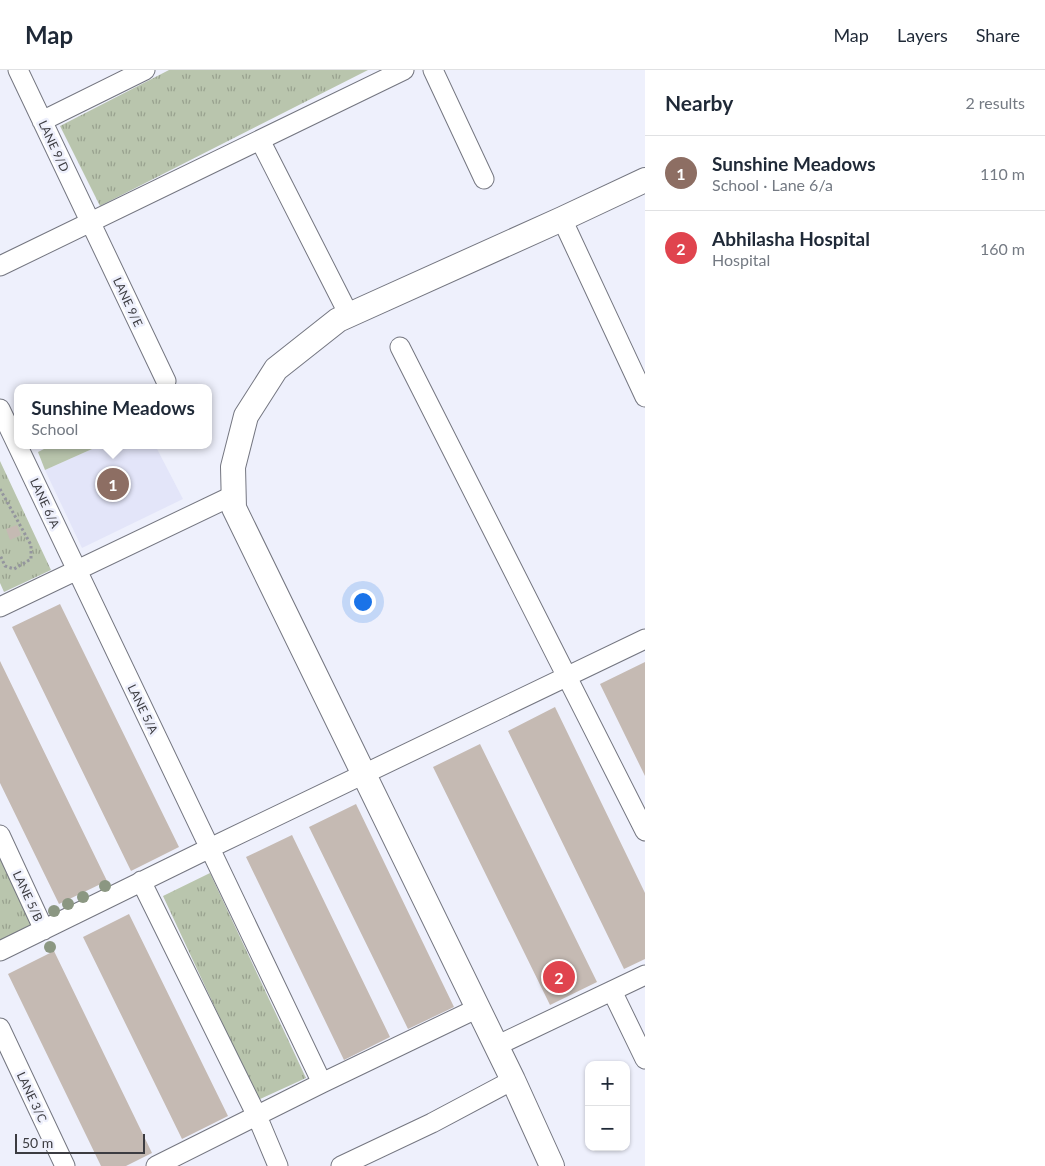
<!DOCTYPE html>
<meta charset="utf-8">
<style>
:root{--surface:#fff;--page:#f6f6f7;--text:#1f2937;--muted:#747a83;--line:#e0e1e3;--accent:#1a73e8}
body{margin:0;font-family:Lato,sans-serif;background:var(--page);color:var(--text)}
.controls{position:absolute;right:15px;bottom:15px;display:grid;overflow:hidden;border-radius:10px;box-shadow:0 1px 4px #0004}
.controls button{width:45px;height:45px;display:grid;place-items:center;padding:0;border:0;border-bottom:1px solid var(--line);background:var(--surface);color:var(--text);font:25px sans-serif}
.scale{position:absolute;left:15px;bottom:12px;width:130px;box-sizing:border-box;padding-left:5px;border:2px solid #3c3c41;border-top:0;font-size:14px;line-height:18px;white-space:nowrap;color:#3c3c41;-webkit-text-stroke:4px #eef0fc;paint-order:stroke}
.you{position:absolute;left:362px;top:531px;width:18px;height:18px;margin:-12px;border:4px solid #fff;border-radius:50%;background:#1a73e8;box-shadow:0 0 0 8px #1a73e833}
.badge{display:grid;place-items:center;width:32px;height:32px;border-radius:50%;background:var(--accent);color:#fff;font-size:16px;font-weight:700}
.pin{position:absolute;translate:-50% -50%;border:2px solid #fff;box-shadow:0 1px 5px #0006}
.popup{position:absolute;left:14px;top:314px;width:198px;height:65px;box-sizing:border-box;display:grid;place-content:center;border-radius:10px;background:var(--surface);filter:drop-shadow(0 1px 4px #0005);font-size:16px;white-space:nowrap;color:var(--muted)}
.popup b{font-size:19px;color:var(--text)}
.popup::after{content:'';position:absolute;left:50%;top:100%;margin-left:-10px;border:10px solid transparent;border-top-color:var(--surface)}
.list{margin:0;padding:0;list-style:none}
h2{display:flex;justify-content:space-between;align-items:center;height:65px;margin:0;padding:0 20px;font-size:21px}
h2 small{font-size:16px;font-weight:400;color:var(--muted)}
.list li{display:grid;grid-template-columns:32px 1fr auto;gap:15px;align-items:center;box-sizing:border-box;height:75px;padding:0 20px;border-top:1px solid var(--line)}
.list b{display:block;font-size:19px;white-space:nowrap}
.list p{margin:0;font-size:16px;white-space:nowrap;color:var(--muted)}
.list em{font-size:16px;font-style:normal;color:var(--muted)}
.map{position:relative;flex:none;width:645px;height:1096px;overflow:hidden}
header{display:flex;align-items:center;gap:30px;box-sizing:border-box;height:70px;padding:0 25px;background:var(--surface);border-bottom:1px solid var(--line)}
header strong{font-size:24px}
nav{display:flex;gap:28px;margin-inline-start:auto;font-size:18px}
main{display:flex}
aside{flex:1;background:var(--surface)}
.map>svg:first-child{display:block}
.built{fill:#e3e5f9}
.green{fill:#b9c5ad}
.park{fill:url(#park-tufts)}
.building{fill:#c5bab3}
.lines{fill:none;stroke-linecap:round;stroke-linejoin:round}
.minor-casing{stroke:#747680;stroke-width:21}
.tertiary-casing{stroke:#747680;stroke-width:26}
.path{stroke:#94959e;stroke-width:3;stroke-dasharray:2.5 2.5;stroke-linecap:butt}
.minor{stroke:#fff;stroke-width:19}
.tertiary{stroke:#fff;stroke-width:24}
.tree{fill:#8b9782}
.labels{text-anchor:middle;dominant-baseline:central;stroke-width:5;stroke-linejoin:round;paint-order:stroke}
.street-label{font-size:12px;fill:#3c3c41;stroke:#eef0fc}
</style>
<header>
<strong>Map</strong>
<nav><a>Map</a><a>Layers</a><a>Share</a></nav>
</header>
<main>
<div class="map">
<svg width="645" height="1096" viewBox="0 0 645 1096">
<defs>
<pattern id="park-tufts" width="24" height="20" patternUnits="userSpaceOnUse" patternTransform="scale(1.25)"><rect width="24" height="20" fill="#b9c5ad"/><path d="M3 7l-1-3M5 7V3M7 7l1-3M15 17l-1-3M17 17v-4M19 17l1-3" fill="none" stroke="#98a18e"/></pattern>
</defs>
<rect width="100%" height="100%" fill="#eef0fc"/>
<!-- built -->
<path class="built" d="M101 375H155L183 429 82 478 45 400Z"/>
<!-- green -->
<path class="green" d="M52 375H101L45 400 38 382Z"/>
<!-- park -->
<path class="park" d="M169 0H368L100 136 60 56Z
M0 391 51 500 4 522 0 513Z
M0 781 34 854 0 870Z
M210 803 306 1008 258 1030 163 826Z"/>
<!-- building -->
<path class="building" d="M17 455 21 465 10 470 6 459Z
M60 534 179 777 131 801 12 557Z
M0 591 107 811 59 834 0 713Z
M645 592V706L600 614Z
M555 637 645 823V889L624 899 508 661Z
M480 674 597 912 550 935 433 697Z
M356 734 454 937 408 959 309 757Z
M292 765 390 967 344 990 246 787Z
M129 844 228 1046 182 1069 83 867Z
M54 881 152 1083 126 1096H101L8 904Z"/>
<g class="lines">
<!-- minor casing -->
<g class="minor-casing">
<path id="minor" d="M18 0 166 311
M433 0 484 109
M42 51 145 0
M260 70 349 245
M562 149 645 327
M0 196 404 0
M400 277 645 761
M0 339 322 1013
M0 537 234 425
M0 765 44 860
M141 811 257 1046 278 1096
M0 881 210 778 645 569
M612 921 645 989
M0 958 65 1096
M496 976 645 905
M156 1096 322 1013 478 938
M341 1096 432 1053 513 1010"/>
</g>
<!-- tertiary casing -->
<g class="tertiary-casing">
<path id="tertiary" d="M552 1096 513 1010 234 438 233 397 246 346 276 299 338 250 562 149 645 110"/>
</g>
<!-- path -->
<path class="path" d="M0 419 31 475V489L14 499 5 496 0 485"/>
<!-- minor -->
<use href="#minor" class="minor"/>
<!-- tertiary -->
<use href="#tertiary" class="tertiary"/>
</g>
<!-- trees -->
<g class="tree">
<circle cx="105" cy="816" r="6"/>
<circle cx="83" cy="827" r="6"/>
<circle cx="68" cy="834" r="6"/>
<circle cx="54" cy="841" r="6"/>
<circle cx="50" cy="877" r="6"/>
</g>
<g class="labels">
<!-- street labels -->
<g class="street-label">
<text transform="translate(54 76) rotate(65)">LANE 9/D</text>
<text transform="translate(128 232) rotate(65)">LANE 9/E</text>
<text transform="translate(45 433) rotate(65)">LANE 6/A</text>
<text transform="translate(143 639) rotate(64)">LANE 5/A</text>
<text transform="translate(28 826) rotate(65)">LANE 5/B</text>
<text transform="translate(32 1027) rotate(65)">LANE 3/C</text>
</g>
</g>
</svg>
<div class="controls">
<button>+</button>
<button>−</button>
</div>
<div class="scale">50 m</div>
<div class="you"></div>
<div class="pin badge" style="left:113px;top:414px;background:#8d6e63">1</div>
<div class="popup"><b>Sunshine Meadows</b>School</div>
<div class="pin badge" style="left:559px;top:907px;background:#e0444e">2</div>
</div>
<aside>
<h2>Nearby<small>2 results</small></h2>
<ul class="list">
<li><span class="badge" style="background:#8d6e63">1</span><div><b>Sunshine Meadows</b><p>School · Lane 6/a</p></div><em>110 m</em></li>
<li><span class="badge" style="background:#e0444e">2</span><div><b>Abhilasha Hospital</b><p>Hospital</p></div><em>160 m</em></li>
</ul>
</aside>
</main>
